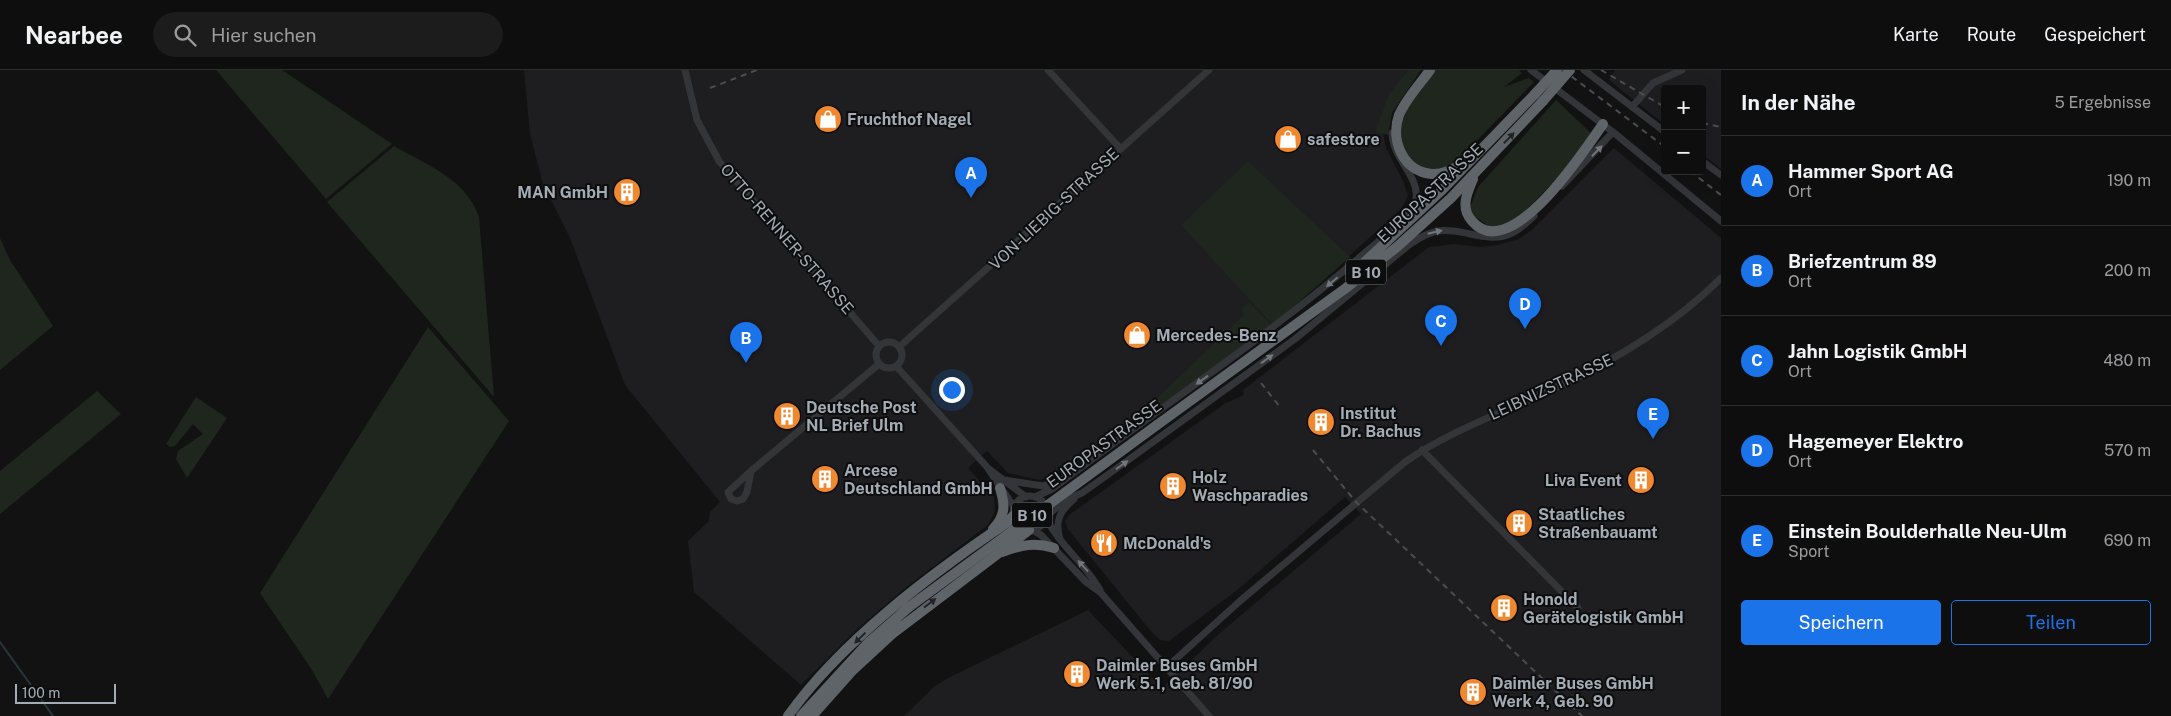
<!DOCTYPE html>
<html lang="de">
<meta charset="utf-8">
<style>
:root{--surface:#0e0e0e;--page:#1c1c1c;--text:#f1f3f6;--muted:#9b9c9e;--line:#2e2e2e;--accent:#1a73e8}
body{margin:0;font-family:"Public Sans",sans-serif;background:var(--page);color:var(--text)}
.controls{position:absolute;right:15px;top:15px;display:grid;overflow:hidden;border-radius:5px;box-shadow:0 5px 20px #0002}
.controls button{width:45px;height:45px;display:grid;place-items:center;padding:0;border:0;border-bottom:1px solid var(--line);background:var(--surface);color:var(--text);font:25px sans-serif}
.scale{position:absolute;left:15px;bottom:12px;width:101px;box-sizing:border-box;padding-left:5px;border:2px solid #a3abb4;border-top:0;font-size:14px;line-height:18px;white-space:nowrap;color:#a3abb4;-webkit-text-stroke:4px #0d0d0e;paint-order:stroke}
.you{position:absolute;left:951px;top:319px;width:18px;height:18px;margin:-12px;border:4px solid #fff;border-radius:50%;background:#1a73e8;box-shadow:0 0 0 8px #1a73e833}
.badge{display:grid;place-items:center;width:32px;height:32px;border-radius:50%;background:var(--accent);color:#fff;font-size:16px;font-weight:700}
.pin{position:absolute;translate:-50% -41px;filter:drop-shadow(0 1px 2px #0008)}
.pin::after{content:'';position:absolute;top:26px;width:18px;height:15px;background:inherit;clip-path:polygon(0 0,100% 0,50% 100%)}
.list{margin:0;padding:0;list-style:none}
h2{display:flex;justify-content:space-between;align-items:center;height:65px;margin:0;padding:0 20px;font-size:21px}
h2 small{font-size:16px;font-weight:400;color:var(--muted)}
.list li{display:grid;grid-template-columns:32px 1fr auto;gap:15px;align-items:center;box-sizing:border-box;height:90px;padding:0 20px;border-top:1px solid var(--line)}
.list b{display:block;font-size:19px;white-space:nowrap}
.list p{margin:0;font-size:16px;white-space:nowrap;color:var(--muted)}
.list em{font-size:16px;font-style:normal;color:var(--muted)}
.actions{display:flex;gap:10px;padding:15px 20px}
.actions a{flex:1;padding:11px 0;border:1px solid var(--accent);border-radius:5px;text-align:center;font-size:18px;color:var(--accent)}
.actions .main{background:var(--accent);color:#fff}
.icon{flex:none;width:28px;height:28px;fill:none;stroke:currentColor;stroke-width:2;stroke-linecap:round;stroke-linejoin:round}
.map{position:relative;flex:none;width:1721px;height:646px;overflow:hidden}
header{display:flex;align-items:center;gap:30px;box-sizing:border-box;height:70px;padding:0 25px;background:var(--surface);border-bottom:1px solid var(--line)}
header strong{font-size:24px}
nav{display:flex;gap:28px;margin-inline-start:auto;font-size:18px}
.search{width:350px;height:45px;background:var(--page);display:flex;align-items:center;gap:12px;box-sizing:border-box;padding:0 18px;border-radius:28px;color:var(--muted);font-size:19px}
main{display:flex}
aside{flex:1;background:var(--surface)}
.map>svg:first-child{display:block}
.built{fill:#1e1e20}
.green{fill:#1e261e}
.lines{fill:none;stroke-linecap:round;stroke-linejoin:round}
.stream{stroke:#2a3539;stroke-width:2}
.minor{stroke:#333538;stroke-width:7}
.highway{stroke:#5f6469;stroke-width:10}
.rail{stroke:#4a4d51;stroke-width:2;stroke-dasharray:6 5;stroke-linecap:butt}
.highway-bridge{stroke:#5f6469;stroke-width:10}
.oneway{fill:#222325}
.oneway2{fill:#71767c}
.labels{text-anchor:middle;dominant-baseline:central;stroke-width:4;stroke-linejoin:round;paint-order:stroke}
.shield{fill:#0d0d0e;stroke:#767c82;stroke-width:1}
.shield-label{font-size:15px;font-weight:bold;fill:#a3abb4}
.poi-label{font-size:16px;font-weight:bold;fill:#a3abb4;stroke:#0d0d0e;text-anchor:start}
.street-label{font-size:16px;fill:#a3abb4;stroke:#0d0d0e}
</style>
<header>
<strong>Nearbee</strong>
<div class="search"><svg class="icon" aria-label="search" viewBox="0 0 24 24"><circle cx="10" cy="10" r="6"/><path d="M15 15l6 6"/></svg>Hier suchen</div>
<nav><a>Karte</a><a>Route</a><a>Gespeichert</a></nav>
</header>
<main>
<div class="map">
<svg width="1721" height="646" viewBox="0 0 1721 646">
<rect width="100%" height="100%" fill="#121213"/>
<!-- built -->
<path class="built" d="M524 0H1413L1381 53 1386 78 1403 111 1408 126 1401 139 1272 256 1050 407 1040 410 1008 403 987 381 968 398 994 427 995 442 988 455 904 519 855 561 801 615 694 522 688 471 709 451 710 442 720 432 625 315 570 168 543 114 530 64Z
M1615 0H1721V99L1702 84V19H1665V55L1609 10Z
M1614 78 1721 168V646H904L935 616 948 608 1088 540 1162 618 1221 562 1361 444 1345 427 1236 521 1169 571 1160 570 1150 560 1067 458 1065 451 1069 445 1224 334 1244 325 1243 320 1429 177 1454 174 1480 177 1497 175 1519 169 1533 159Z"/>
<!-- green -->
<path class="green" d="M216 0H282L392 74 326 129Z
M1409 0H1421L1392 43 1388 65 1375 62 1389 24Z
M1434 0H1519L1522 3 1504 17 1529 8 1534 12 1454 94C1449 96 1441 100 1436 100 1409 102 1392 67 1403 44 1411 29 1424 14 1434 0Z
M1556 30 1591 63 1575 89 1520 147 1493 159 1471 144V135L1478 117Z
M394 76C427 95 466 109 479 147L494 327 327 132Z
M1248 91 1350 187 1273 255 1181 155Z
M0 168 10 190 53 256 0 300Z
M1249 232 1272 256 1136 353 1134 350 1245 244 1241 240Z
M428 257 509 351 328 629 312 600 260 523Z
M97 321 121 344 0 444V401Z
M196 327 227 348 187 408 176 389 178 381 203 364 193 354 175 376 170 377 166 374Z"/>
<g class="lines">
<!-- stream -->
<path class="stream" d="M0 572 53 646"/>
<!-- minor -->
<path class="minor" d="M685 0 697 50 719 91 879 276
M1048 0 1120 78
M1531 0 1613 62 1721 151
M1584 0 1665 62
M1632 37 1653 13 1682 0
M1702 91 1721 105
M1562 116 1613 62
M876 285a13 13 0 1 1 26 0a13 13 0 1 1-26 0Z
M899 277 1209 0
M896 296 987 397 1014 437
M1422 380 1578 538
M989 399 1026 427
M751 401 728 422 731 429 737 431 743 429 747 422 751 401 879 294
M1004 410 1043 416 1062 409
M1013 443a17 17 0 1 1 34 0a17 17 0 1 1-34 0Z
M1035 427 1052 419C1157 339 1267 268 1367 181 1380 170 1413 146 1416 129 1420 107 1392 88 1392 63
M1047 446 1065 430 1082 423 1120 396 1295 269 1410 174C1419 168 1427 163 1438 161 1463 157 1488 175 1512 163 1521 159 1527 152 1534 146
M1046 448C1060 476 1085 493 1100 520
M1032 460 1041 465 1086 512 1101 523 1209 646
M1060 469C1054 450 1061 440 1074 429
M1167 597 1240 531 1405 392C1450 361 1501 343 1551 320 1612 292 1673 256 1721 208"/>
<!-- highway -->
<path class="highway" d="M1430 0C1420 14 1406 29 1399 45 1390 70 1403 102 1432 104 1443 105 1455 98 1465 93
M1473 109C1467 123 1460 138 1472 151 1510 196 1584 81 1603 54
M1354 202 1443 119 1535 24
M1157 355 1346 218 1398 176 1451 128 1543 31
M993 459C1006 446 1005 434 1000 418
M1002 482C1021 475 1035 472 1054 478
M788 646C841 571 932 503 1008 452L1013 446
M801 646 869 572 909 537
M812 646 853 600 892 564 1029 460"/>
<!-- rail -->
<path class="rail" d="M1563 0 1665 77
M1601 0 1665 37
M710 18 757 0
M1702 53 1721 57
M1690 101 1721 125
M1261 313 1280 337
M1313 380 1356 432 1582 646"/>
<!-- highway-bridge -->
<path class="highway-bridge" d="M1535 24 1557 0
M1543 31 1570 0
M909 537 1157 355"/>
</g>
<!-- one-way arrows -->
<defs><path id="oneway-solid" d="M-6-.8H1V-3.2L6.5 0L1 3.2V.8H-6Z" transform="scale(1.25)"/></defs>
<g class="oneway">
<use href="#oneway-solid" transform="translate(1509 68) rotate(-46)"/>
<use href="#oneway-solid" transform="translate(930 533) rotate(-37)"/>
<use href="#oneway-solid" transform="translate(860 568) rotate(136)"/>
</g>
<g class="oneway2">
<use href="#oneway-solid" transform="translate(1597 81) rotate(-46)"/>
<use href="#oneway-solid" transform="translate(1435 162) rotate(-13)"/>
<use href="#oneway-solid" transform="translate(1332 212) rotate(140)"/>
<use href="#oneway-solid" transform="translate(1267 289) rotate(-36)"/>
<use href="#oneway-solid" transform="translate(1202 310) rotate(144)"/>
<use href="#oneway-solid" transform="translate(1122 395) rotate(-35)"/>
<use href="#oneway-solid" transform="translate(1083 496) rotate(-133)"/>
</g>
<!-- icons -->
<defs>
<g id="shop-disc" transform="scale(1.4375)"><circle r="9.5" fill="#ef882e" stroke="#0d0d0e"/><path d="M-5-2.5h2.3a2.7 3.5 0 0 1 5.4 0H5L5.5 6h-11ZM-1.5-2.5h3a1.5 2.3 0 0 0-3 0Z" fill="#fff"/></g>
<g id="building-disc" transform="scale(1.4375)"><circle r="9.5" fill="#ef882e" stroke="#0d0d0e"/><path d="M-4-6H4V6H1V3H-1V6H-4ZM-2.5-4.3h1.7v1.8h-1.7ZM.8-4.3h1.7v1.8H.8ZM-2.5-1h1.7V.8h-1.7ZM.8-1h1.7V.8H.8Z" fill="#fff"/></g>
<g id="restaurant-disc" transform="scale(1.4375)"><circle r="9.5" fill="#ef882e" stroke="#0d0d0e"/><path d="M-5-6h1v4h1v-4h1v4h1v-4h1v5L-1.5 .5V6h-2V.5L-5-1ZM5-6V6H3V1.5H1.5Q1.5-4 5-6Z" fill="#fff"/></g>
</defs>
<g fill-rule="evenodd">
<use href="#shop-disc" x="828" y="49"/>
<use href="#shop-disc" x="1288" y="69"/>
<use href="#building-disc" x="627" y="122"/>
<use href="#shop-disc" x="1137" y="265"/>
<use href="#building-disc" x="787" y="346"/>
<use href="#building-disc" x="1321" y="352"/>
<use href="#building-disc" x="825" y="409"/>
<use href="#building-disc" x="1641" y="410"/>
<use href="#building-disc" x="1173" y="416"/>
<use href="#building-disc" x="1519" y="453"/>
<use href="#restaurant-disc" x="1104" y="473"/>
<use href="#building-disc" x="1504" y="538"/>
<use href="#building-disc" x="1077" y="604"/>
<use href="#building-disc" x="1473" y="622"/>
</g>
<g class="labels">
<!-- shield labels -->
<g class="shield">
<rect x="1346" y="189.5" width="40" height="25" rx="4"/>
<rect x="1012" y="432.5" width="40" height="25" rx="4"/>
</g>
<g class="shield-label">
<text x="1366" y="202">B 10</text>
<text x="1032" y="445">B 10</text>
</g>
<!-- poi labels -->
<g class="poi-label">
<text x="847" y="49">Fruchthof Nagel</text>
<text x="1307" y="69">safestore</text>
<text x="608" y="122" text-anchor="end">MAN GmbH</text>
<text x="1156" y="265">Mercedes-Benz</text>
<text x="806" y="337">Deutsche Post<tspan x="806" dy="18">NL Brief Ulm</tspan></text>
<text x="1340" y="343">Institut<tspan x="1340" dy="18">Dr. Bachus</tspan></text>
<text x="844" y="400">Arcese<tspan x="844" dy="18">Deutschland GmbH</tspan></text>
<text x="1192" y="407">Holz<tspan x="1192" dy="18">Waschparadies</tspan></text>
<text x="1622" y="410" text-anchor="end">Liva Event</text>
<text x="1538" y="444">Staatliches<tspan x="1538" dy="18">Straßenbauamt</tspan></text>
<text x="1123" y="473">McDonald's</text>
<text x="1523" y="529">Honold<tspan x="1523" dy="18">Gerätelogistik GmbH</tspan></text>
<text x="1096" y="595">Daimler Buses GmbH<tspan x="1096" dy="18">Werk 5.1, Geb. 81/90</tspan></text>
<text x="1492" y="613">Daimler Buses GmbH<tspan x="1492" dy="18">Werk 4, Geb. 90</tspan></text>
</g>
<!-- street labels -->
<g class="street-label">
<text transform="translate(1430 123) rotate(-43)">EUROPASTRASSE</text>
<text transform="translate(1054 139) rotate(-43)">VON-LIEBIG-STRASSE</text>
<text transform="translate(787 169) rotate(49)">OTTO-RENNER-STRASSE</text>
<text transform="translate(1551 317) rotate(-25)">LEIBNIZSTRASSE</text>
<text transform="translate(1104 374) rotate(-36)">EUROPASTRASSE</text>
</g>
</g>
</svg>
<div class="controls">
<button>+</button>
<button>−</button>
</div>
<div class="scale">100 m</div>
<div class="you"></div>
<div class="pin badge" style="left:971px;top:128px">A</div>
<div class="pin badge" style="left:746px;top:293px">B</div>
<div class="pin badge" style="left:1441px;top:276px">C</div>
<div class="pin badge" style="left:1525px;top:259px">D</div>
<div class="pin badge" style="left:1653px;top:369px">E</div>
</div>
<aside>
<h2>In der Nähe<small>5 Ergebnisse</small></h2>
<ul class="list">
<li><span class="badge">A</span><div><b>Hammer Sport AG</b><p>Ort</p></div><em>190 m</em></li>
<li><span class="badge">B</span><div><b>Briefzentrum 89</b><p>Ort</p></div><em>200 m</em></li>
<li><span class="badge">C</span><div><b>Jahn Logistik GmbH</b><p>Ort</p></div><em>480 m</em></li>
<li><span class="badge">D</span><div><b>Hagemeyer Elektro</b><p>Ort</p></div><em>570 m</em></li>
<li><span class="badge">E</span><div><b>Einstein Boulderhalle Neu-Ulm</b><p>Sport</p></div><em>690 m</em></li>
</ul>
<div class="actions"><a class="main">Speichern</a><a>Teilen</a></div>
</aside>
</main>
